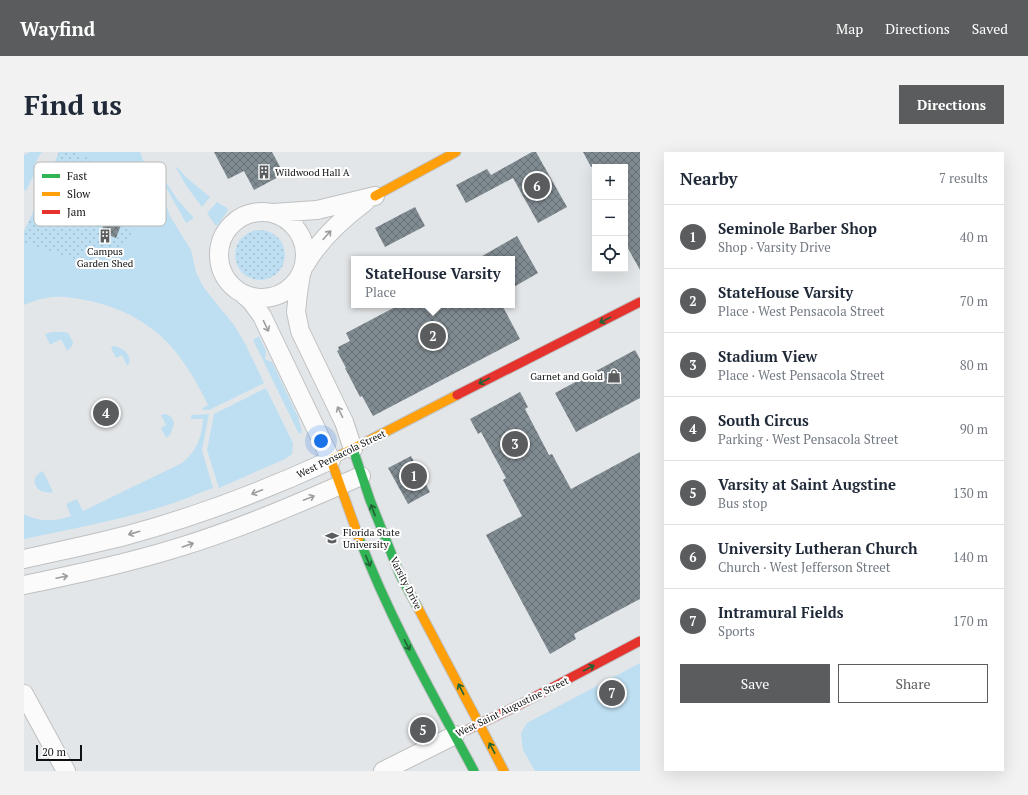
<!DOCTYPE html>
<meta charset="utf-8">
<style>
:root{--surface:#fff;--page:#f2f2f3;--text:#1f2937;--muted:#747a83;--line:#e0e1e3;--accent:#5a5c5d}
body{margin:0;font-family:"PT Serif",serif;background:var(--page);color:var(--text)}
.controls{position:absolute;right:12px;top:12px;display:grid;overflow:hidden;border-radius:0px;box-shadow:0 4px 16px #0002}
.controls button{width:36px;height:36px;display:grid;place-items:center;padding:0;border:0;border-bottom:1px solid var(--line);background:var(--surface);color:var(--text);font:20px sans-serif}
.scale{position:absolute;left:12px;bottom:10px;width:46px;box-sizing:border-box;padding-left:4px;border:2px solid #101112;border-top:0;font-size:11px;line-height:14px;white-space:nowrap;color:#101112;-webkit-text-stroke:3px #fff;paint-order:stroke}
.you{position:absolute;left:297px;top:289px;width:14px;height:14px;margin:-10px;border:3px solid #fff;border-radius:50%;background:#1a73e8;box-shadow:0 0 0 6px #1a73e833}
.badge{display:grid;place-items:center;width:26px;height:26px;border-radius:50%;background:var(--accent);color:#fff;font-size:13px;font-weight:700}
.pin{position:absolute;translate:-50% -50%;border:2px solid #fff;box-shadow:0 1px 4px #0006}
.popup{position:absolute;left:327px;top:104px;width:164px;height:52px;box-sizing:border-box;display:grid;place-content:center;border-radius:0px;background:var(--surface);filter:drop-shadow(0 1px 3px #0005);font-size:13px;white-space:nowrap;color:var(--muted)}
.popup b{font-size:15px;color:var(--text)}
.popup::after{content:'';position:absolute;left:50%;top:100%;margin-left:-8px;border:8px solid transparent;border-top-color:var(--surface)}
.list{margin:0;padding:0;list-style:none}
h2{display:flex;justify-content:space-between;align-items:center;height:52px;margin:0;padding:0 16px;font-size:17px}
h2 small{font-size:13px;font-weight:400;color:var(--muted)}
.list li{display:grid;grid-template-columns:26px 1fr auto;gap:12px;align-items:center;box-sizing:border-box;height:64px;padding:0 16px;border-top:1px solid var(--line)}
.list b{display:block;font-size:15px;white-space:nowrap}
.list p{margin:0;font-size:13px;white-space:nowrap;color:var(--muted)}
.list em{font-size:13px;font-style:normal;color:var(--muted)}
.actions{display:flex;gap:8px;padding:12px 16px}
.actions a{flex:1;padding:9px 0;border:1px solid var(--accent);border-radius:0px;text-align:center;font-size:14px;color:var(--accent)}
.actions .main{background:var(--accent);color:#fff}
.icon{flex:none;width:22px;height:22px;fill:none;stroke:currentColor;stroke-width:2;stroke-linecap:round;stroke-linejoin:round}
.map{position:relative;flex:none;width:616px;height:619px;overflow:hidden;border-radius:0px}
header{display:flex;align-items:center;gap:24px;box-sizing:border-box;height:56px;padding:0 20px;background:var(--accent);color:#fff}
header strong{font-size:19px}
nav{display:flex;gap:22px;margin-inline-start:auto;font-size:14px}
.intro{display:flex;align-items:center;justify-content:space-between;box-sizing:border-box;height:96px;padding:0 24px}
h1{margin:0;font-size:28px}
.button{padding:10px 18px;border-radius:0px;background:var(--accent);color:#fff;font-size:14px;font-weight:700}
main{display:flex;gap:24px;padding:0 24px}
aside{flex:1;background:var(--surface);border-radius:0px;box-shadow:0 4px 16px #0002}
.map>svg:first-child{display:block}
.green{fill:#bedff2}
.garden{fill:url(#garden-dots)}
.building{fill:url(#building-cross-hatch)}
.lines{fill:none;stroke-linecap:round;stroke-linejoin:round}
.street-casing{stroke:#bfc1c2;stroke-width:20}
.fast-casing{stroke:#bfc1c2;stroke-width:11}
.slow-casing{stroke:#bfc1c2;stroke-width:11}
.jam-casing{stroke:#bfc1c2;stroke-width:11}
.street{stroke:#fbfbfc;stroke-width:18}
.fast{stroke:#30b455;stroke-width:9}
.slow{stroke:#ff9f0a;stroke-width:9}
.jam{stroke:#e5322d;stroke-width:9}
.oneway{stroke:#9d9d9e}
.oneway2{stroke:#206234}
.labels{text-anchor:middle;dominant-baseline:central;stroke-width:4;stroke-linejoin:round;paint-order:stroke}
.poi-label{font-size:10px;fill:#101112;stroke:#fff;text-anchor:start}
.street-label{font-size:10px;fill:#101112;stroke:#fff}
.key{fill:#fff;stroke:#b7b8b8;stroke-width:1}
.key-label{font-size:11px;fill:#101112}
</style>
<header>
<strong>Wayfind</strong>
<nav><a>Map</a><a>Directions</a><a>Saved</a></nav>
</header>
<div class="intro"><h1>Find us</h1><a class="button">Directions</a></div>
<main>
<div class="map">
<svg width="616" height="619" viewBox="0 0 616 619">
<defs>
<pattern id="garden-dots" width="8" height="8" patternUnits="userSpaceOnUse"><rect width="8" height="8" fill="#bedff2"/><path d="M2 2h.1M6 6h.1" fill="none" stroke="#a2bece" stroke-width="1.8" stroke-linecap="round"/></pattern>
<pattern id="building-cross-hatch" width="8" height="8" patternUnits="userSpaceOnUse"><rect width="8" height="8" fill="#808b91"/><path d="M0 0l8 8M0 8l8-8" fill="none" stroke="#677075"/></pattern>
</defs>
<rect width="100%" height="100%" fill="#e3e6e8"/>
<!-- green -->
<path class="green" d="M6 0H19L17 1 11 12 14 14 2 39 1 38 0 39V3Z
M35 0H116L122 16 141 50 146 64 167 98 172 120 180 136 210 173 221 191 240 231 185 258H179L178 256 184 253C174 232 160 208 143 190 117 164 83 150 48 146 40 145 31 144 23 146 15 147 7 150 0 153V80L11 56 14 57 28 27 25 25Z
M153 15 163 26 186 45 178 55 163 35 152 16Z
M141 31 144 33 153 47 170 66 162 71 140 32Z
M193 50 203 56 204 58 194 73H191L183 61Z
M28 180H39L44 181 49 190 48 194 43 199 37 187 26 193 21 182Z
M235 184 242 199 241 207 248 210 274 265 278 280 275 282 229 188Z
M89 194C99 195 105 201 106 210L103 214 98 203 92 206 87 196Z
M242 236 269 291 268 302 261 307 195 336 183 298 190 262Z
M139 262C146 262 149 266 150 272L146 283 142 286 137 276 142 273 137 263Z
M185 262 178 298 189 336C172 342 155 350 137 355 93 369 46 377 0 387V362C16 370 30 370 47 364L42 352 53 347 59 359 158 311C172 300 178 285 179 267H167V263Z
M19 319 29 340C13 344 2 327 19 319Z
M616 511V619H511L499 598 497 581 503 571Z"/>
<!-- garden -->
<path class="garden" d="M35 0H49L71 9 112 71 103 93 55 108 0 91V80L11 56 14 57 28 27 25 25Z
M211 103a25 25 0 1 1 50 0a25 25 0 1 1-50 0Z"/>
<!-- building -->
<path class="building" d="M190 0H248L260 22 230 38 220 19 204 27Z
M508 0H512L543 55 514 71 489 26 442 51 432 33 463 17 467 23Z
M559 0H616V118L601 91V15H567Z
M391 55 401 74 361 95 351 76Z
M84 62 99 68 92 86 77 80Z
M493 84 514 121 488 136V107H453Z
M375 153H478L496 187 349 264 338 244 336 245 321 216H322L313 199 315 198 314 195 326 189 322 181Z
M611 198 616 207V246L552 280 531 241Z
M496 240 504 255 501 257 525 303 528 302 547 337 616 300V447L550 482 552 487 526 502 462 383 498 364 479 328 482 326 457 280 454 282 446 267Z
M387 304 406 340 384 352 364 316Z"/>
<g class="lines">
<!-- street casing -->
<g class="street-casing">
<path id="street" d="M195 103a43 43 0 1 1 86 0a43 43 0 1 1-86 0Z
M249 61 293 58 351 44
M281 113C296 87 317 68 341 50
M277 122 274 141 272 160 276 179 320 270 329 297
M0 407C35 399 70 392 104 383 174 364 242 338 307 308L238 164 227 149 220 143
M0 433C52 422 105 411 156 395 218 376 278 350 337 324
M0 542 42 619
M359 619 431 583"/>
</g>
<!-- fast casing -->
<g class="fast-casing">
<path id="fast" d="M329 297 346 348 376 423 394 456
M335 386C366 467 409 543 450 619"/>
</g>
<!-- slow casing -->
<g class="slow-casing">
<path id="slow" d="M351 44 432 0
M335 386 307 308 433 243
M394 456 480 619"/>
</g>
<!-- jam casing -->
<g class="jam-casing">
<path id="jam" d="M433 243 616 150
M443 578 495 553 616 489"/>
</g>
<!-- street -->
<use href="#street" class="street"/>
<!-- fast -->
<use href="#fast" class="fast"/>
<!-- slow -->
<use href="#slow" class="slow"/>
<!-- jam -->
<use href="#jam" class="jam"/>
</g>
<!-- one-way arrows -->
<defs><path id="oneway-shaft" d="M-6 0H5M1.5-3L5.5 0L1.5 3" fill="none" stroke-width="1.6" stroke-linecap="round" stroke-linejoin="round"/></defs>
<g class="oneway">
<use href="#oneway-shaft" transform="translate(303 83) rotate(-48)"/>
<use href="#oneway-shaft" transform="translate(242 174) rotate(64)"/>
<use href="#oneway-shaft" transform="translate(316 260) rotate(-116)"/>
<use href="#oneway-shaft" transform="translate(233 340) rotate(158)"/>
<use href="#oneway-shaft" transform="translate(285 346) rotate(-22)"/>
<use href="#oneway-shaft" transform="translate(110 381) rotate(164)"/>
<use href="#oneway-shaft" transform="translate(164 393) rotate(-19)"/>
<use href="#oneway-shaft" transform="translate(38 425) rotate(-12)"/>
</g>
<g class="oneway2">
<use href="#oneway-shaft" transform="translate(581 168) rotate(154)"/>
<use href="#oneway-shaft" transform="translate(460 229) rotate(153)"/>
<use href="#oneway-shaft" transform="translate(349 358) rotate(-111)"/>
<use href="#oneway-shaft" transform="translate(344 409) rotate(68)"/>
<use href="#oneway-shaft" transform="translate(383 493) rotate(63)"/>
<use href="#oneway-shaft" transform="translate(565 516) rotate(-28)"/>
<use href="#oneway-shaft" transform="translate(437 537) rotate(-117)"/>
<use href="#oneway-shaft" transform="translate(468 596) rotate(-118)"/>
</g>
<!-- icons -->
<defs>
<g id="building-bare" transform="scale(1.08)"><path d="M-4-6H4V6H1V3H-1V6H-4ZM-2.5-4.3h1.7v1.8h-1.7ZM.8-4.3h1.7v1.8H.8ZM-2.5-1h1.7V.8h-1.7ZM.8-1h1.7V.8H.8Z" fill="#5a5c5d" stroke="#fff" stroke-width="2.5" paint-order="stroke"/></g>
<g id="shop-bare" transform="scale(1.08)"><path d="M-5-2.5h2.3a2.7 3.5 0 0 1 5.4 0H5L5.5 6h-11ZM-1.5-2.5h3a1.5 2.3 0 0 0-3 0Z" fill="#5a5c5d" stroke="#fff" stroke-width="2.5" paint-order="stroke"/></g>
<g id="university-bare" transform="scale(1.08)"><path d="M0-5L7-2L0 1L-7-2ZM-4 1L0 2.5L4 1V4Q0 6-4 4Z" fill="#5a5c5d" stroke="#fff" stroke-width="2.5" paint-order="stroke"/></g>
</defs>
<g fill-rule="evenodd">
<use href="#building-bare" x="240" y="20"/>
<use href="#building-bare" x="81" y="84"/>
<use href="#shop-bare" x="590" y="224"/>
<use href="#university-bare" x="308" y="386"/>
</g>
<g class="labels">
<!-- poi labels -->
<g class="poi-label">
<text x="251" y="20">Wildwood Hall A</text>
<text x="81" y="99" text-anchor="middle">Campus<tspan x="81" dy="12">Garden Shed</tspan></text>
<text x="579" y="224" text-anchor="end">Garnet and Gold</text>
<text x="319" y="380">Florida State<tspan x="319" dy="12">University</tspan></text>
</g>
<!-- street labels -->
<g class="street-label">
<text transform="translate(317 302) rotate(-26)">West Pensacola Street</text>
<text transform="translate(382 431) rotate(63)">Varsity Drive</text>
<text transform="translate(488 555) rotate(-26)">West Saint Augustine Street</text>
</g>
</g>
<!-- legend -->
<rect x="10" y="10" width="132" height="64" rx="6" class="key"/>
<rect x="18" y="22" width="18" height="4" fill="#30b455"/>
<rect x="18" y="40" width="18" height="4" fill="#ff9f0a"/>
<rect x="18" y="58" width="18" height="4" fill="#e5322d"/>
<g class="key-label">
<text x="43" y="28">Fast</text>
<text x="43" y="46">Slow</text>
<text x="43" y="64">Jam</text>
</g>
</svg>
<div class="controls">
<button>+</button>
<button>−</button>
<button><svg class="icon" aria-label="locate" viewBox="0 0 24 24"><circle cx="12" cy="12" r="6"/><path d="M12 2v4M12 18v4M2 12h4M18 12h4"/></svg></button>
</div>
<div class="scale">20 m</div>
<div class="you"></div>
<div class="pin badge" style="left:390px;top:324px">1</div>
<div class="pin badge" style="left:409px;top:184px">2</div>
<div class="popup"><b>StateHouse Varsity</b>Place</div>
<div class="pin badge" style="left:491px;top:292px">3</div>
<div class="pin badge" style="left:82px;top:261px">4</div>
<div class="pin badge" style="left:399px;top:578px">5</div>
<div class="pin badge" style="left:513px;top:34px">6</div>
<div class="pin badge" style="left:588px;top:541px">7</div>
</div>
<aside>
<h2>Nearby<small>7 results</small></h2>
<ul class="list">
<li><span class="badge">1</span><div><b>Seminole Barber Shop</b><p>Shop · Varsity Drive</p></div><em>40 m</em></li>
<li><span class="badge">2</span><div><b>StateHouse Varsity</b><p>Place · West Pensacola Street</p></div><em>70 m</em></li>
<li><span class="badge">3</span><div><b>Stadium View</b><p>Place · West Pensacola Street</p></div><em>80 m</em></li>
<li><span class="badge">4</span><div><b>South Circus</b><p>Parking · West Pensacola Street</p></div><em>90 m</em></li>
<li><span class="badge">5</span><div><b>Varsity at Saint Augstine</b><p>Bus stop</p></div><em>130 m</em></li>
<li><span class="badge">6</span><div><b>University Lutheran Church</b><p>Church · West Jefferson Street</p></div><em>140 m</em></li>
<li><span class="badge">7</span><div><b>Intramural Fields</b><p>Sports</p></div><em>170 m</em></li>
</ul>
<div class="actions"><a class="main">Save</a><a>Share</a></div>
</aside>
</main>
